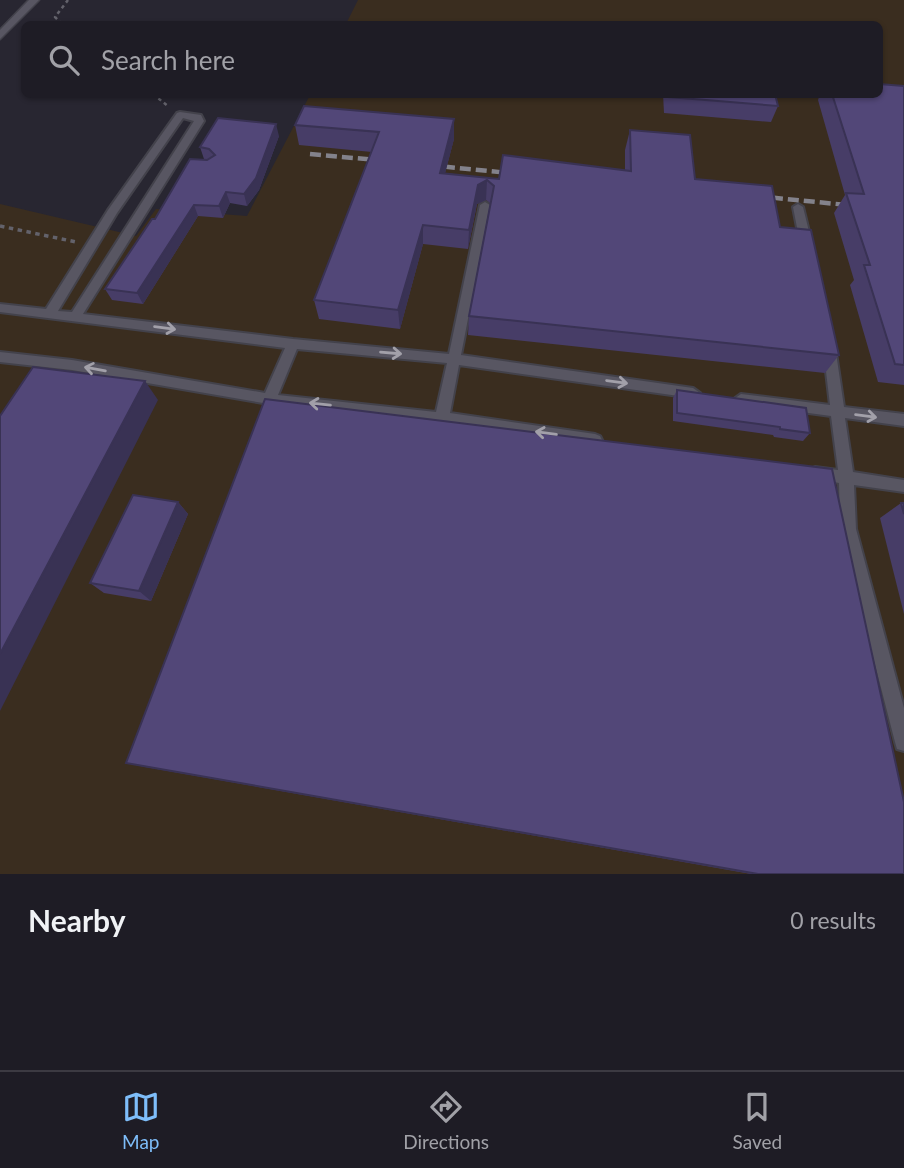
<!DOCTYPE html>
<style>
:root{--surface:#1e1c25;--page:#26252d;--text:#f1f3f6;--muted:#a1a1a7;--line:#3c3a42;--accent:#7ebdf9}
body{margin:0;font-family:Lato,sans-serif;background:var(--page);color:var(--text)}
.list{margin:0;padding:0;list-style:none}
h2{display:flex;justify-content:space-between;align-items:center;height:91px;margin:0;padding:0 28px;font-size:30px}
h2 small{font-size:23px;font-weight:400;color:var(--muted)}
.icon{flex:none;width:38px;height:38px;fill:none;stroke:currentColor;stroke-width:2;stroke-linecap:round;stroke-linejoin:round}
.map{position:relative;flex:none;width:904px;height:874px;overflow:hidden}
.search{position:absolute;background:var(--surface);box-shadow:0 2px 5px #0004;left:21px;right:21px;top:21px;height:77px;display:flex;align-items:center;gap:18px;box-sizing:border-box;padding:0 24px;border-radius:10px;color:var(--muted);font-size:26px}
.sheet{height:196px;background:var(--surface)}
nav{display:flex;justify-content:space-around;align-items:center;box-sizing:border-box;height:98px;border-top:2px solid var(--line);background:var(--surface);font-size:19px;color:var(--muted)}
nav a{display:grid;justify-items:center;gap:4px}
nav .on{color:var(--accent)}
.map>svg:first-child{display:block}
.industrial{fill:#3a2d1f}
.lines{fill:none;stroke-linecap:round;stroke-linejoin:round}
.lane-casing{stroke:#43424b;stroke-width:4}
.street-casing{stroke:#43424b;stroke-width:3}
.path-far1{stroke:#63626b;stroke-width:2.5;stroke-dasharray:3.5 3.5;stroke-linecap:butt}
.path{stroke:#63626b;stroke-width:3.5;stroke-dasharray:4.5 4.5;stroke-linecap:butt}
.lane{fill:#585662;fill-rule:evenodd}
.street{fill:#585662;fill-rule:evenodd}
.rail{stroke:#83828b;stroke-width:4.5;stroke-dasharray:11 5;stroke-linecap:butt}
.wall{fill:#473d67}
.shaded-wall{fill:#393254}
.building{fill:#524778;stroke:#393254;stroke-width:2}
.oneway{stroke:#a2a0a9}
</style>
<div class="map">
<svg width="904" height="874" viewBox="0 0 904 874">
<rect width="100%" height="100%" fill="#282631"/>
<!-- industrial -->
<path class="industrial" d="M358 0H904V874H0V204L136 236 156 209 247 216 310 95 880 94V24H346Z"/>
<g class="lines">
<!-- lane casing -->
<g class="lane-casing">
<path id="lane" d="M180 112 201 115 204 121 83 314 293 339 449 354 480 205 485 202 490 205 461 355 693 388 700 393 698 397 693 398 459 365 450 413 595 434 600 436 602 440 600 444 595 446 442 424 269 404 72 370 0 362V352L72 360 265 393 285 348 0 312V304L46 309 108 210 177 113ZM183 118 194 121 72 312 58 311 117 213ZM297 349 447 363 436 412 278 395Z
M798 204 803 207 813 248 807 252 801 248 793 207Z
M829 341 835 346 844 407 904 414V426L845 418 853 472 904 480V492L854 485 856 529 904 708V751L897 749 895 742 840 529 839 483 810 477 808 473 810 469 815 467 838 470 831 416 741 404 734 399 741 394 830 405 823 346Z"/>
</g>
<!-- street casing -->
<g class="street-casing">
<path id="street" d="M29 0H39L0 39V30Z"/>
</g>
<!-- path-far1 -->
<path class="path-far1" d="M62 24 55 17 68 0
M153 94 169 107"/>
<!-- path -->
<path class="path" d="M0 226 76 242"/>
<!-- lane -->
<use href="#lane" class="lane"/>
<!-- street -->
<use href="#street" class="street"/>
<!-- rail -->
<path class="rail" d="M310 154 387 161
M428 165 519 174
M756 196 857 206"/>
</g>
<!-- wall -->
<path class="wall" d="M904 86V385L878 382 850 285 854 280 834 213 845 195 818 100 820 94H879Z
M663 94H775L778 106 771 122 664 113Z
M295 125 454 139 445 173 499 179 625 170V150L630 130 695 179 780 227 839 355 825 373 468 335 469 316 490 203 486 200 477 204 468 249 423 244 400 329 319 319 314 300 372 152 299 145Z
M279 136 259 190 247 206 230 203 223 218 198 216 143 304 112 300 105 289 208 160 204 159 200 147Z
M677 390 810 433 803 441 774 437 773 435 673 421V398Z
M178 502 188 514 151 601 104 593 90 583Z
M901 503H904V614L880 518Z
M126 763 904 874H751L145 767Z"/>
<!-- shaded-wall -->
<path class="shaded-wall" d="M454 119V139L440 193V173Z
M276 124 279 136 259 190 247 206 244 194Z
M487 180 486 200 477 204 468 249 469 230 478 185Z
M226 192 230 203 223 218 219 206Z
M194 205 198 216 143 304 137 293Z
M423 225V244L400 329 398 310Z
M145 381 158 400 0 711V654Z
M178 502 188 514 151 601 139 591Z"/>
<!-- building -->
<path class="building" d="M879 84 904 86V365L895 364 864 265H870L846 193 864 194 832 94H879Z
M669 94H775L778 106 669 97Z
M304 106 454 119 440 173 499 179 503 155 631 171 630 130 690 135 695 179 772 186 780 227 811 230 839 355 469 316 494 186 487 180 478 185 469 230 423 225 398 310 314 300 379 132 295 125Z
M218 118 276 124 256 178 244 194 226 192 219 206 194 205 137 293 105 289 152 219H155L190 159 207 160 215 155 209 149 200 147Z
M33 367 145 381 0 654V416Z
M677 390 806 408 810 433 780 429V427L677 413Z
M265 399 832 469 904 802V874H758L126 763Z
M133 495 178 502 139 591 90 583Z
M901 503H904V514Z"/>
<!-- one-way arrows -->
<defs><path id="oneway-shaft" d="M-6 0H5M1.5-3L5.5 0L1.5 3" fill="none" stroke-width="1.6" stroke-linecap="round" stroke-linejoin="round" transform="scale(1.75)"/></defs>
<g class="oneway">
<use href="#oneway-shaft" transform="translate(165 328) rotate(7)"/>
<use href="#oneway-shaft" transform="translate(391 353) rotate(5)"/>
<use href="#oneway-shaft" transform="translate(95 369) rotate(-170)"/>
<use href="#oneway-shaft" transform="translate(617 382) rotate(8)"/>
<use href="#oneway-shaft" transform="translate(320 404) rotate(-174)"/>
<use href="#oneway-shaft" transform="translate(866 416) rotate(7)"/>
<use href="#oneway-shaft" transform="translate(546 433) rotate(-172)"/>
</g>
</svg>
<div class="search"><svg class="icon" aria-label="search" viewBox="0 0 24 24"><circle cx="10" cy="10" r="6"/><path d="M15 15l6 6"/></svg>Search here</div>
</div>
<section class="sheet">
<h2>Nearby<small>0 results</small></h2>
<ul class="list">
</ul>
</section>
<nav>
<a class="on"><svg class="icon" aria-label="map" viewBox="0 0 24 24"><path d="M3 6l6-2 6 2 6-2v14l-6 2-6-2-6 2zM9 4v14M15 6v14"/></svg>Map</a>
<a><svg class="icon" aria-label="directions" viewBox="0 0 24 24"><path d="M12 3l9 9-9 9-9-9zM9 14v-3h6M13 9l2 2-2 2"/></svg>Directions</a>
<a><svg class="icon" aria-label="saved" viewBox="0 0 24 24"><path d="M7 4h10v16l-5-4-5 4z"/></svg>Saved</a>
</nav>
